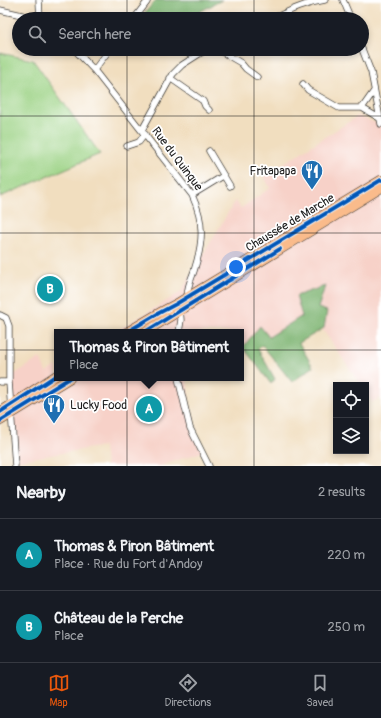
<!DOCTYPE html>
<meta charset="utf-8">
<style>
:root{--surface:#171b24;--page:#20242c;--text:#f1f3f6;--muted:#9ea1a6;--line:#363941;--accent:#ea580c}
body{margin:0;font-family:Pangolin,sans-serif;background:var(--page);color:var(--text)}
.controls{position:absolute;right:12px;bottom:12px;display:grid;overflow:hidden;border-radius:0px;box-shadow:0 2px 6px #0003}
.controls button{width:36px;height:36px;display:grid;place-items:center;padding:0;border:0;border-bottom:1px solid var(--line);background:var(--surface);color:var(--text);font:20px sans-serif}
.you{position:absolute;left:236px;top:267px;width:14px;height:14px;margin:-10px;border:3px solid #fff;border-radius:50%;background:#1a73e8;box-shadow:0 0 0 6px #1a73e833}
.badge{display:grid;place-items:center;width:26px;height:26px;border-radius:50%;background:var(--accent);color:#fff;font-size:13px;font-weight:700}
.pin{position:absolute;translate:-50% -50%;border:2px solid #fff;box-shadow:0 1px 4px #0006}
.popup{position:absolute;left:54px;top:329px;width:190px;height:52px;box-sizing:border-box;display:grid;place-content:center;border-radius:0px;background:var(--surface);filter:drop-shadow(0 1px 3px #0005);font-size:13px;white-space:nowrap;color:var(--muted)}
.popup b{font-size:15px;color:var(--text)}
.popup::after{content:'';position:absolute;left:50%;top:100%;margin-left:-8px;border:8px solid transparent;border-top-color:var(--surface)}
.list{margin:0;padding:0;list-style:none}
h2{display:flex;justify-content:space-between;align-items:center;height:52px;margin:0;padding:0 16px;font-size:17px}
h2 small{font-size:13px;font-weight:400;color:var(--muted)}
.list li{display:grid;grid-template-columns:26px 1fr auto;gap:12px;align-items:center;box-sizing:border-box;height:72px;padding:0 16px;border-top:1px solid var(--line)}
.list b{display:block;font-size:15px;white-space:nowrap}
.list p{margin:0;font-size:13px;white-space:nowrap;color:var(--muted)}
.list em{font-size:13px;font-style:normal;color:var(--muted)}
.icon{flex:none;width:22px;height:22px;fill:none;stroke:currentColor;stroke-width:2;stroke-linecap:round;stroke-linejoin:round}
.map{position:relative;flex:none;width:381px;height:466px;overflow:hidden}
.search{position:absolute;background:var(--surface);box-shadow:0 2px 6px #0003;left:12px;right:12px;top:12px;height:44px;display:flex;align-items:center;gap:10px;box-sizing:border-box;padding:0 14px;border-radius:22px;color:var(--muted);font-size:15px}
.sheet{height:196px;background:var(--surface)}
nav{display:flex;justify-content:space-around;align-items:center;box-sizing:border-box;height:56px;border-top:1px solid var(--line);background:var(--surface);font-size:11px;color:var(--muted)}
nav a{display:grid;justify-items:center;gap:2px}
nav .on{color:var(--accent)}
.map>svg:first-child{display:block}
.built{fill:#f7d1c8}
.green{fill:#9ad182;stroke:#5b764f}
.forest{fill:#7bb370;stroke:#4c6846}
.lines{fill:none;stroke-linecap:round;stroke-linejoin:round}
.street-casing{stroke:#3c3934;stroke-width:7}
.primary-casing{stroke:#3c3934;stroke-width:10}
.street{stroke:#fff;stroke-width:5.5}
.primary{stroke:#fabb8b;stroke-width:9}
.cycleway-casing{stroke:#fff;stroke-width:6}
.cycleway{stroke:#0057b8;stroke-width:4}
.grid{fill:none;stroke:#1c1c1c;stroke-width:1;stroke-opacity:0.55}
.labels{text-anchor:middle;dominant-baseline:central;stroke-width:3.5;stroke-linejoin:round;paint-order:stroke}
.street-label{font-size:12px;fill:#1c1c1c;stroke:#fff}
.poi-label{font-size:12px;fill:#1c1c1c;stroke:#fff;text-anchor:end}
</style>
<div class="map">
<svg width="381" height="466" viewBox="0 0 381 466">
<rect width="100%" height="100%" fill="#fff"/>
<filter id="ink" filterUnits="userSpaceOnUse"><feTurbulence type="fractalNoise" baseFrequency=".025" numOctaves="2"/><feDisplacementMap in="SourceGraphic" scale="8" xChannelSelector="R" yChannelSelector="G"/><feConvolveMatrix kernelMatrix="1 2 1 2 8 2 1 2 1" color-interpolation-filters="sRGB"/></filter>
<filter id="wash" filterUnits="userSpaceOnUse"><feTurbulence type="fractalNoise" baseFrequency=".012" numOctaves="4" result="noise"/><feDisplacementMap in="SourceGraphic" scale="16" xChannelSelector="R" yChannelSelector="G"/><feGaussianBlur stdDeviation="0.9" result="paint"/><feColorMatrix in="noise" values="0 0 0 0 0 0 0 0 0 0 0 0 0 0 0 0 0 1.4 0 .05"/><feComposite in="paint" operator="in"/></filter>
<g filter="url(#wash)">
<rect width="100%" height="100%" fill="#f1debf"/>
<!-- built -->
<path class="built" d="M358 116 381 125V398L372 402 366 393V385H361L314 317 245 350H241V332H115L181 292 235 201 241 208 270 188 264 176Z
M40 358 46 372 57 366V378H187L190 415 202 452 160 466H106L104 446 15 461 10 377Z"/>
<!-- green -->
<path class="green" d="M0 53 33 60 100 154 0 197Z"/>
<!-- forest -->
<path class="forest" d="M156 0H222L186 19H143L142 16Z
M325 286 318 308 327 311 324 328 299 343 313 367 292 382 262 345 258 349 275 379 271 384 243 347 260 326 269 337 302 316 296 296Z"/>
</g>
<g filter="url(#ink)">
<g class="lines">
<!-- street casing -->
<g class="street-casing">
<path id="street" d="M39 0 40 19
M343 0 351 19
M0 10 22 15 31 19
M134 19 147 2
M272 19C289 11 305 3 325 0
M74 49 94 70 192 195C205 223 203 243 194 271 191 280 186 289 188 298
M217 49 241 63 246 69 257 77
M362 49 371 72 381 124
M94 70 110 49
M170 78 203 101 205 106 209 110
M303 84 308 90 339 108H362L379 118
M362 108 374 91
M142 130 173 74 182 65 207 49
M127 146 139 142 145 134
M209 151 230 186
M192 195 223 176
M0 315 6 318 9 326V382L15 466
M179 332 181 320 180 309
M178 378 190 428 209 466
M0 382H9"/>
</g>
<!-- primary casing -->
<g class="primary-casing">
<path id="primary" d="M127 332 159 313 176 304 381 180
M145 332 381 188
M0 412 57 375
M0 421 70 378"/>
</g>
<!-- street -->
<use href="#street" class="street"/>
<!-- primary -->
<use href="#primary" class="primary"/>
<!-- cycleway casing -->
<g class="cycleway-casing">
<path id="cycleway" d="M127 332 159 313 176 304 381 180
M145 332 280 249
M0 412 57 375
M0 421 70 378"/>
</g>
<!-- cycleway -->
<use href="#cycleway" class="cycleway"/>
</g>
</g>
<!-- grid -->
<path class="grid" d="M127 0V19M254 0V19M127 49V466M254 49V466M0 116H381M0 233H381M0 350H381"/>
<!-- icons -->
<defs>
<g id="restaurant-pin" transform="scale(1.15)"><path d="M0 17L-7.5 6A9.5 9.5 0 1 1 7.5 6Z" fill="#1f6fb2" stroke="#fff"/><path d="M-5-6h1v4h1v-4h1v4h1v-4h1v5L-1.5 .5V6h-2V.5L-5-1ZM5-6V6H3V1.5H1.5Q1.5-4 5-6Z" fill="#fff"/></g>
</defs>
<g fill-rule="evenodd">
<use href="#restaurant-pin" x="312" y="171"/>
<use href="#restaurant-pin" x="54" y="405"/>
</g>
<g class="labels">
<!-- street labels -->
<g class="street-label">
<text transform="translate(177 159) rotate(53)">Rue du Quinque</text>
<text transform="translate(290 223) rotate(-31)">Chaussée de Marche</text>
</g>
<!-- poi labels -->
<g class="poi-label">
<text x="296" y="171">Fritapapa</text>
<text x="70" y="405" text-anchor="start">Lucky Food</text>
</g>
</g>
</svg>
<div class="controls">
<button><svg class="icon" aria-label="locate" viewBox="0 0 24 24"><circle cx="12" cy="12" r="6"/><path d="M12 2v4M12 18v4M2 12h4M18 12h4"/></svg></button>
<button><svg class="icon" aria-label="layers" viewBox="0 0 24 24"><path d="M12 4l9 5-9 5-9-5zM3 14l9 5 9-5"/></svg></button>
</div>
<div class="you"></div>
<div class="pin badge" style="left:149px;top:409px;background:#0f9aa8">A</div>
<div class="popup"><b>Thomas &amp; Piron Bâtiment</b>Place</div>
<div class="pin badge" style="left:50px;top:289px;background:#0f9aa8">B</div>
<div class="search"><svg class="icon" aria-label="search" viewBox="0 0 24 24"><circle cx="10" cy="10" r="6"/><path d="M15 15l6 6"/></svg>Search here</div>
</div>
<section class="sheet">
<h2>Nearby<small>2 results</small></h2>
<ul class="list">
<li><span class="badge" style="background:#0f9aa8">A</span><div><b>Thomas &amp; Piron Bâtiment</b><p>Place · Rue du Fort d'Andoy</p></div><em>220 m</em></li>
<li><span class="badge" style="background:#0f9aa8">B</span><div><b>Château de la Perche</b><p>Place</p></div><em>250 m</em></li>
</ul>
</section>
<nav>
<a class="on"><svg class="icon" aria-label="map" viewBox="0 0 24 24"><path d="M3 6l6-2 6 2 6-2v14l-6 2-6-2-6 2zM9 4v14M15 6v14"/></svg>Map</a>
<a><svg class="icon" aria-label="directions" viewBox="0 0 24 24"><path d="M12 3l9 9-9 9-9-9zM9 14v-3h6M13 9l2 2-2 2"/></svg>Directions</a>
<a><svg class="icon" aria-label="saved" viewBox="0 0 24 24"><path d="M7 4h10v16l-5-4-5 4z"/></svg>Saved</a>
</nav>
